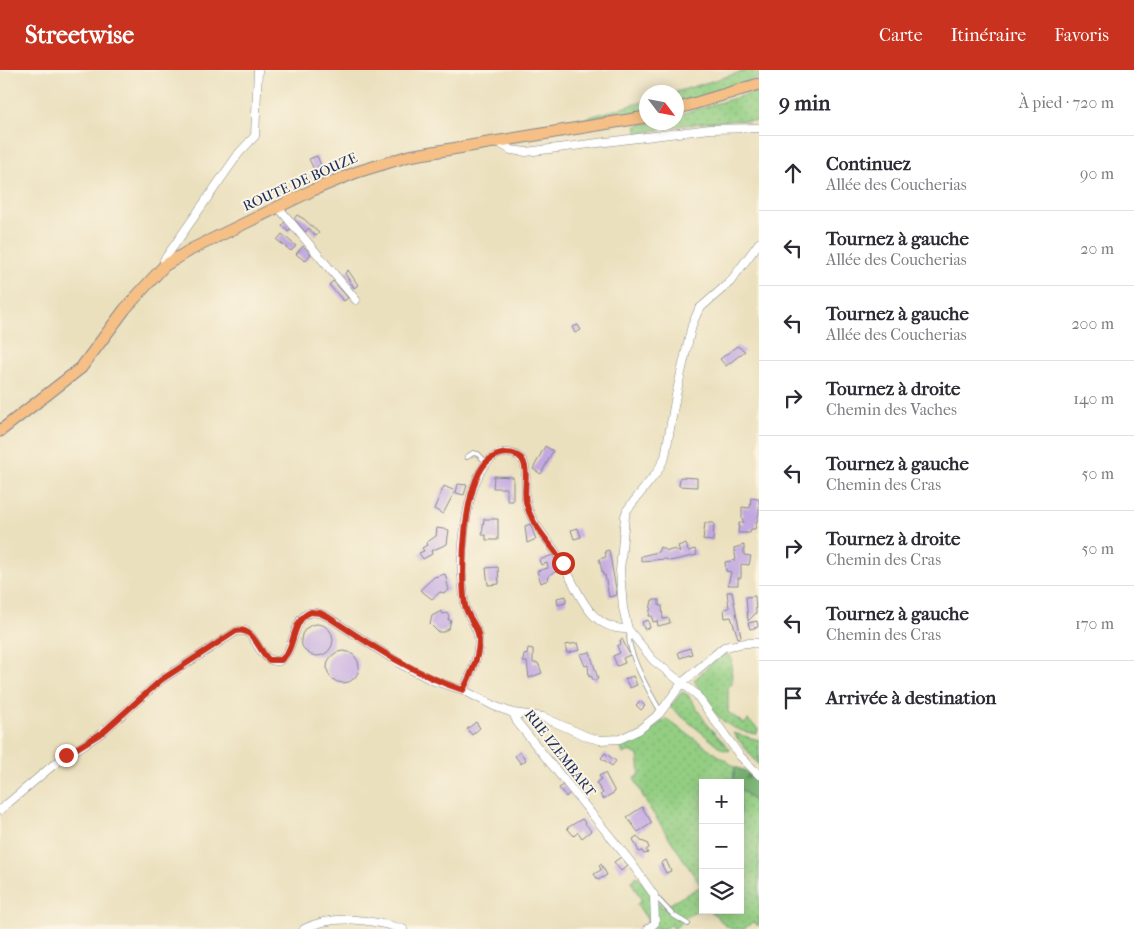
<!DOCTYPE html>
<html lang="fr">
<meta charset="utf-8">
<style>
:root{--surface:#fff;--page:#f2f2f3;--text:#2b2b33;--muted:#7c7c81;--line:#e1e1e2;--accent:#c8321e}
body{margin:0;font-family:"IM FELL French Canon",serif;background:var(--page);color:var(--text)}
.controls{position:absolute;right:15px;bottom:15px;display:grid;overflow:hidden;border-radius:0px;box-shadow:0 2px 12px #0003}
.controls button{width:45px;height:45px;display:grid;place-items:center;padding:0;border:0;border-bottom:1px solid var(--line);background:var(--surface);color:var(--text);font:25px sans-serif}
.compass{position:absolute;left:639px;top:15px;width:45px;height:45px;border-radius:50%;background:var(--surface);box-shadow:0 2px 12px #0003;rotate:122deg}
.stop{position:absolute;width:15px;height:15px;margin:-11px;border:4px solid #c8321e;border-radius:50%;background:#fff}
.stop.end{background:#c8321e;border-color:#fff;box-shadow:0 1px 5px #0008}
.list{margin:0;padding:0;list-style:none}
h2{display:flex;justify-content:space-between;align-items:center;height:65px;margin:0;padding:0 20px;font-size:21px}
h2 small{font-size:16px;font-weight:400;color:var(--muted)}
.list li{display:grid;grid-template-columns:32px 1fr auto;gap:15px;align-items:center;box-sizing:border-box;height:75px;padding:0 20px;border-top:1px solid var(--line)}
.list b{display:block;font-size:19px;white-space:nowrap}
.list p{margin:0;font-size:16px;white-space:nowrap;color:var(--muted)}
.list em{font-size:16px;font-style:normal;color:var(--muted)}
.icon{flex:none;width:28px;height:28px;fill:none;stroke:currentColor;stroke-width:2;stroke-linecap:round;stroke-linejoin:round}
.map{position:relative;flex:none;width:759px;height:859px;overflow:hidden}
header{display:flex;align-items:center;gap:30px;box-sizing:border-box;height:70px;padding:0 25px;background:var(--accent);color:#fff}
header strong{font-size:24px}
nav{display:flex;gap:28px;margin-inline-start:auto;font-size:18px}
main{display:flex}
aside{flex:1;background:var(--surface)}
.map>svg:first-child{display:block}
.grass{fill:url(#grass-dots);stroke:#577e70}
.forest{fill:url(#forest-firs);stroke:#487067}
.building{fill:#c2a7e1}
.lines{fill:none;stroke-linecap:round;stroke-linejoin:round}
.service-casing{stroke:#83888e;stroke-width:5.5}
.minor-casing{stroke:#83888e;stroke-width:9}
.primary-casing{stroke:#83888e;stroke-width:13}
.service{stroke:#fff;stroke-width:4}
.minor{stroke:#fff;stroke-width:8}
.primary{stroke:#f5bf86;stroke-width:11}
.route{stroke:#c8321e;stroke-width:6}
.labels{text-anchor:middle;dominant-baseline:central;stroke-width:4;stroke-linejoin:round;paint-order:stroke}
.street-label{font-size:14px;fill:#1b2f5e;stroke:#fcf5e5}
</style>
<header>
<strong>Streetwise</strong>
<nav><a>Carte</a><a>Itinéraire</a><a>Favoris</a></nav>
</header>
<main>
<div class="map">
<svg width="759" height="859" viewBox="0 0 759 859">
<defs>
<pattern id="grass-dots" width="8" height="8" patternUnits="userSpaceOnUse" patternTransform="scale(1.25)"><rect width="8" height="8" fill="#93ce82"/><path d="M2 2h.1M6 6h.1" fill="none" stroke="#7eb173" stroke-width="1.8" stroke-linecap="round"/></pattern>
<pattern id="forest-firs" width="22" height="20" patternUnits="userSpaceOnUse" patternTransform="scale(1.25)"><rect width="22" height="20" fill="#76b170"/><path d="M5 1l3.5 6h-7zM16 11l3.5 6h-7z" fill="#60905f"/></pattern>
</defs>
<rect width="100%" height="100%" fill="#fcf5e5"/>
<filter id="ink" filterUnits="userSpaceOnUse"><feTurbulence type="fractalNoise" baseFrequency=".02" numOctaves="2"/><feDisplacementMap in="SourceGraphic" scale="10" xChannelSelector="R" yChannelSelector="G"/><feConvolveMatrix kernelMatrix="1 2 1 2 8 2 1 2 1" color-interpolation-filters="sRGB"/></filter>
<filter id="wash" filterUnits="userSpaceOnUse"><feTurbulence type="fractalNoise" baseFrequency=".0096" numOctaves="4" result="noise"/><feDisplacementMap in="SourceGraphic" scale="20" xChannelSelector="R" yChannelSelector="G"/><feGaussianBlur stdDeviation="1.12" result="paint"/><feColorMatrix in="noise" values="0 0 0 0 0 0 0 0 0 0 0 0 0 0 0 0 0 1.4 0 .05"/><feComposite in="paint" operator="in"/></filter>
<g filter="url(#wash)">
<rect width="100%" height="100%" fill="#ebe0be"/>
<!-- grass -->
<path class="grass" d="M748 0H759V8L677 34 676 22Z
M759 21V51C717 49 679 55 638 64L636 56 649 53 676 52 677 45Z
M646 31V42L540 61 539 54 576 51Z
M724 582 731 587 732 614 728 617V642L744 654 748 650 758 659 757 664C719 659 712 639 694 610Z
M682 622 688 625 708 656 730 679 729 681 722 679 670 637Z
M666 649 735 697 733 713H703V840H740V718L759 736V856L753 852 744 859C741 859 736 859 732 859 719 856 714 831 692 843 686 847 680 854 674 859L671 855 664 859 643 858 649 852 637 834 642 831 631 811 637 806 663 838 701 816 647 734 634 708 640 704 638 685 630 681 623 684 621 678 623 673 646 663Z
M733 663 759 670V695Z"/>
<!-- forest -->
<path class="forest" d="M735 697 746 701 759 714V736L740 718V713H733Z"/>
<g id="blocks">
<!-- building -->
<path class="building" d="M317 86 321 95 318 96 322 105 318 108 309 89Z
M297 145 304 149 319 163 316 166 309 158 305 162 294 149Z
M286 151 292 158 288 162 282 155Z
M282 164 296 176 291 181 277 170Z
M303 176 311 184 305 191 296 184Z
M348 200 358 215 354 218 345 203Z
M333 211 348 228 344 231 329 215Z
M578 255 581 260 575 263 572 257Z
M737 276 745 281 726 296 720 289Z
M545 376 553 381 541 404 533 399Z
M494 406 513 407V431H507V418H493Z
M680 407 697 408V417L679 416Z
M458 414 467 415 464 425 456 423Z
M444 416 455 421 443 444 434 439Z
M751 428 759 429V443L755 459H751L750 463H738L739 453H744L742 448V437L750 438Z
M484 449H498V470H486V465H482Z
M705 453H714L713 471 703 470Z
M530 454 536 469 527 473 525 456Z
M437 458 449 460 447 474 431 481 432 484 423 489 419 483 424 481 422 478 427 475 426 473 436 466Z
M578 458 581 467 574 469 571 460Z
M686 473 688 481 695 479 697 485 670 491 665 489 641 491V486L658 482 660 477 668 481 675 479 680 483 678 476Z
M744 475V485L751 486 749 495 741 494V508H738V515H728L731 502 726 501 725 492 736 490 734 478Z
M609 480 617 525 609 527 605 505H603L599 489 606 487 605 481Z
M553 485 560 500 549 505 548 510 541 513 537 501 548 498 547 493 541 495 539 490Z
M498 497 499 514 488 515 486 498Z
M445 504 449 520 445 523 440 522 432 529 420 520 434 507Z
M727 522H732L741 567 738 568 731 547 725 548 724 539 729 538Z
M566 526V533L558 535 557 528Z
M755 526 756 543 748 551 746 527Z
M652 530H659V536H662L663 549 669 548 670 553 658 556 657 551 653 552 652 546H649Z
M441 541 443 544 447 543 449 546 448 550H451L449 558 444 562H438L430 554 432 546Z
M648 550 650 558 644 559 642 552Z
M757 551 758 557 750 559 748 553Z
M301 570a16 16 0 1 1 32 0a16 16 0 1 1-32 0Z
M622 569 630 585 623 588 625 593 617 596 613 586 620 583 617 576 621 574 620 570Z
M578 573 580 580 567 583 565 575Z
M528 578 533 579V593H538L542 603 529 608 527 592H523L524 584 527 585Z
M690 578 692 584 680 588 678 582Z
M327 597a16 16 0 1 1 32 0a16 16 0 1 1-32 0Z
M590 582 598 609 594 611 591 606 589 607 588 595 585 596 580 584Z
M633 606 637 615 630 618 625 609Z
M640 631 645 636 641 640 636 635Z
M476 652 480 658 472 665 467 659Z
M520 682 526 690 521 694 515 686Z
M605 683 616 691 612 696 601 688Z
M605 703 615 722 603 729 600 725 603 723 596 713 601 709 599 706Z
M563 715 570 723 566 727 559 718Z
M642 737 652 753 638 762 627 747Z
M582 749 591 761 582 768 578 762 574 766 567 758Z
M637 766 641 771 647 773 649 778 646 780 648 783 644 784 642 781 639 782 633 769Z
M621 787 628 795 621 801 614 792Z
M666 790 671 801 666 803 661 793Z
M601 794 607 805 598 810 594 804 601 800 599 795Z"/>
</g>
</g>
<g filter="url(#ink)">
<use href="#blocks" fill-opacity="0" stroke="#83888e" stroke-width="1"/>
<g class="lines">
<!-- service casing -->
<g class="service-casing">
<path id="service" d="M467 387 473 383 478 384 486 392
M630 562C624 578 652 627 661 642
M656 827 673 845 688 854"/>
</g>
<!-- minor casing -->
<g class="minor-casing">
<path id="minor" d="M496 71 511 80 526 82 710 59 759 58
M278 137 356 230
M759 173 730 212 699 239 692 255 676 325 665 387 657 402 627 440 625 446 620 501 623 538 628 559 653 590 696 624 740 686 759 705
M164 196V190L239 83 255 66 258 0
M463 620C471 605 484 576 476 559 473 551 466 543 465 535 463 521 461 500 462 486 464 458 470 389 503 383 511 382 519 385 523 391 529 400 523 424 527 436 533 455 547 468 557 484 576 511 585 561 628 559
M513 643 517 652 630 791 654 825 655 853 648 859
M0 740 52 696 103 662 161 610 237 561H246C258 569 261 593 279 591 300 580 289 527 328 547L402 595 434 611 463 620 494 636 513 643 543 647 588 667 600 670 620 669 639 660 659 644 683 612 724 577 746 573H759
M304 859C334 843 372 850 403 859"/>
</g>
<!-- primary casing -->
<g class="primary-casing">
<path id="primary" d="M676 39 759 14
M0 361 81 298 125 239 164 196 192 179 313 120 357 102 409 86 646 47"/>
</g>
<!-- service -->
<use href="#service" class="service"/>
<!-- minor -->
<use href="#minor" class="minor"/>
<!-- primary -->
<use href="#primary" class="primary"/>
</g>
</g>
<g class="lines" filter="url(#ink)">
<!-- route -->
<path class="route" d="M66 685 103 662 161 610 236 561C253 556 259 581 269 590H281C297 578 290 550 311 542L320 543 328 547C372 576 412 603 463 620 470 607 479 586 479 570 479 556 467 548 465 535 460 504 463 409 490 389 499 383 512 380 521 388 530 398 523 420 526 432 531 456 551 473 563 493"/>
</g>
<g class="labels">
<!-- street labels -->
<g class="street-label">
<text transform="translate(300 112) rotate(-24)">ROUTE DE BOUZE</text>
<text transform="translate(560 683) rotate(52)">RUE IZEMBART</text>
</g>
</g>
</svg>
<div class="controls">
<button>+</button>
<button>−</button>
<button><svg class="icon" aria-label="layers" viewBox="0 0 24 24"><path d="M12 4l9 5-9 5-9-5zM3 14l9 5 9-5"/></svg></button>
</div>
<svg class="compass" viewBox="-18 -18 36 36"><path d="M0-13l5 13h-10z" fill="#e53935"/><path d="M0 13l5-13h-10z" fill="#7c7c81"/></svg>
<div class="stop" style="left:563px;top:493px"></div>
<div class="stop end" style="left:66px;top:685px"></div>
</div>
<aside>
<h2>9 min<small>À pied · 720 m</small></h2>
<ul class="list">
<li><svg class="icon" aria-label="ahead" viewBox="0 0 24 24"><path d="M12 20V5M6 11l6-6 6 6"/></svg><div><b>Continuez</b><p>Allée des Coucherias</p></div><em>90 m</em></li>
<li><svg class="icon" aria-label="left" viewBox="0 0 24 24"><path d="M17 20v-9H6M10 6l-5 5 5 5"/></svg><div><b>Tournez à gauche</b><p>Allée des Coucherias</p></div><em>20 m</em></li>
<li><svg class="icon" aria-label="left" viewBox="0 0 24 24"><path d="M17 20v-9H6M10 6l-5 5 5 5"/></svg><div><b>Tournez à gauche</b><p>Allée des Coucherias</p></div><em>200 m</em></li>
<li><svg class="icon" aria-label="right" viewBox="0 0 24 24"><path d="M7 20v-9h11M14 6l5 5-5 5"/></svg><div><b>Tournez à droite</b><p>Chemin des Vaches</p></div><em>140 m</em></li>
<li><svg class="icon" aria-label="left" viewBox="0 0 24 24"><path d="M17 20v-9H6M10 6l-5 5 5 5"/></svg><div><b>Tournez à gauche</b><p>Chemin des Cras</p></div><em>50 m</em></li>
<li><svg class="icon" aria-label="right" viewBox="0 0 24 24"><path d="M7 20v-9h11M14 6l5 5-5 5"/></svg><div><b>Tournez à droite</b><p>Chemin des Cras</p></div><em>50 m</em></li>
<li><svg class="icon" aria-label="left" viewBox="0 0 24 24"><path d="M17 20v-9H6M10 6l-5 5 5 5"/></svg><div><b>Tournez à gauche</b><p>Chemin des Cras</p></div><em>170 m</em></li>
<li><svg class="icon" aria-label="arrive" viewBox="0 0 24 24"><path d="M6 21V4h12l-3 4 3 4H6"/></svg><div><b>Arrivée à destination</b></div></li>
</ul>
</aside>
</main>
